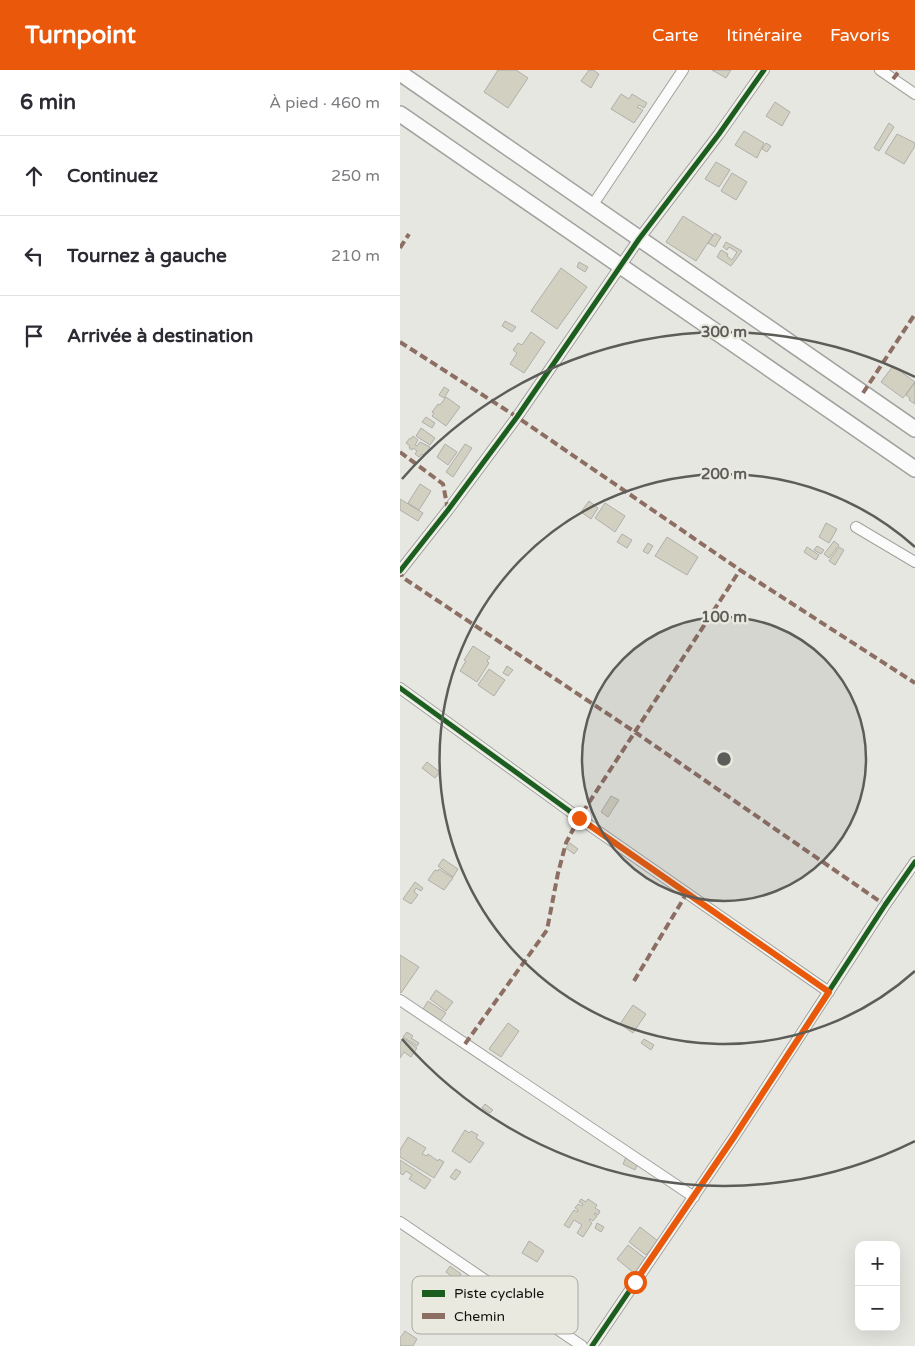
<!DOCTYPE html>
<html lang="fr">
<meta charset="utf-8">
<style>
:root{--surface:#fff;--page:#f7f7f7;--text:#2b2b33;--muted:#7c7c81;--line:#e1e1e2;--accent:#ea580c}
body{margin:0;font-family:"Varela Round",sans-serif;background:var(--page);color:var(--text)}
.controls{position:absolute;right:15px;bottom:15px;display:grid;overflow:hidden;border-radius:10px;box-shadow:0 5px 20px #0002}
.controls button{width:45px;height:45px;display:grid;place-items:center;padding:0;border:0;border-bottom:1px solid var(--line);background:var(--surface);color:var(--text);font:25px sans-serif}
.stop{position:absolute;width:15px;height:15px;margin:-11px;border:4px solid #ea580c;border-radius:50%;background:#fff}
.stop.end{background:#ea580c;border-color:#fff;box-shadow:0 1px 5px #0008}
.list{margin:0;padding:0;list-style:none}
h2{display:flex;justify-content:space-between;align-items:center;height:65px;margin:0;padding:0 20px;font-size:21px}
h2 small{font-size:16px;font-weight:400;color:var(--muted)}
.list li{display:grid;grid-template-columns:32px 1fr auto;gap:15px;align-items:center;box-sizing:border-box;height:80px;padding:0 20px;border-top:1px solid var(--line)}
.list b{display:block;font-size:19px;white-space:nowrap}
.list em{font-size:16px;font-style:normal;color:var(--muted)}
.icon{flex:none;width:28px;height:28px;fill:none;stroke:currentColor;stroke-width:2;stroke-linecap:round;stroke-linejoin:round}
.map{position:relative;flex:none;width:515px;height:1276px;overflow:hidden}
header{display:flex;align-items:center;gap:30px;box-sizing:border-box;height:70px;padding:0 25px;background:var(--accent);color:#fff}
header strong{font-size:24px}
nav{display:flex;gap:28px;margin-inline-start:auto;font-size:18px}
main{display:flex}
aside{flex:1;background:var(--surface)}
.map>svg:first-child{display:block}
.building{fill:#d2d0c0;stroke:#afafab}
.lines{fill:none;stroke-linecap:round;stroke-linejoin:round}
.minor-casing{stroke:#a1a19d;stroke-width:12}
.highway-casing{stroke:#a1a19d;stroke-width:18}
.minor{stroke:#fbfbfb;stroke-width:10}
.highway{stroke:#fbfbfb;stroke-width:15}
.quiet{stroke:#8d6e63;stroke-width:4;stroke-dasharray:8 4;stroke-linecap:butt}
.cycleway-casing{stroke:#eae9df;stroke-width:8}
.cycleway{stroke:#1b5e20;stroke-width:5}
.route{stroke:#ea580c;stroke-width:6}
.ring{fill:none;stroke:#5c5c58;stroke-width:2.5}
.key{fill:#eae9df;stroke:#a9a8a0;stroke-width:1}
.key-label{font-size:14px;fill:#11110e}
.centre{fill:#5c5c58;stroke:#eae9df;stroke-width:2.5}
.ring-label{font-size:15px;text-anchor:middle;font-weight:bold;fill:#5c5c58;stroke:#eae9df;stroke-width:4.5;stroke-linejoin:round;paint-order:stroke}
</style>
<header>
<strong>Turnpoint</strong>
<nav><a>Carte</a><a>Itinéraire</a><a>Favoris</a></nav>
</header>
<main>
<aside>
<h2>6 min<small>À pied · 460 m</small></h2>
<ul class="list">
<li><svg class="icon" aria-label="ahead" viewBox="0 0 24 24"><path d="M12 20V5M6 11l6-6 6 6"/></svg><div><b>Continuez</b></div><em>250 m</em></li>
<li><svg class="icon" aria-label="left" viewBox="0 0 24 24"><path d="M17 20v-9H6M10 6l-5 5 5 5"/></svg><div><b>Tournez à gauche</b></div><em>210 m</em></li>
<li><svg class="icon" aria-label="arrive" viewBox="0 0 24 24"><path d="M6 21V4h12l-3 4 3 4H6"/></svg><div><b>Arrivée à destination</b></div></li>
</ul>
</aside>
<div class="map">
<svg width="515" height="1276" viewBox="0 0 515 1276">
<rect width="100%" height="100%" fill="#e7e7e2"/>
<!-- building -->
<path class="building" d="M98 0H116L128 8 108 38 84 22Z
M189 0H193L199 4 191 18 181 11Z
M312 0H331L326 8Z
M221 24 229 29 232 24 247 33 244 38 239 35 237 37 243 40 234 53 211 39Z
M375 32 390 42 382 56 366 46Z
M489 53 494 57 479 81 474 78Z
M344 61 364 73 357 88 335 75Z
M497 64 515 73V76L504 94 485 83Z
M366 73 371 76 367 82 362 79Z
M316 92 330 100 319 117 305 109Z
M332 103 347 112 336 130 321 121Z
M283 146 313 165 296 191 266 172Z
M315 163 321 167 315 177 308 173Z
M326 172 342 181 331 196 317 187 321 180 328 184 327 186 332 190 337 182 329 177 327 180 323 177Z
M179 192 188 197 185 202 177 197Z
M161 198 187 217 157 259 131 241Z
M105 251 116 257 112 262 102 256Z
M131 262 145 272 124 303 110 294 117 283 113 280 118 273 122 275Z
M493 296 515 312 503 328 481 312Z
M515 312V334L509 330 510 328 506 325Z
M44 317 49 320 44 328 39 325Z
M46 327 60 337 46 356 32 346 34 343 32 342 38 334 40 335Z
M26 347 35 353 32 358 22 352Z
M21 358 35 368 30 375 16 366Z
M13 366 18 370 15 375 17 376 20 372 30 377 24 386 22 384 19 387 15 384 17 381 13 378 12 380 9 378 10 376 6 373 10 368 11 369Z
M45 374 57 382 48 395 37 387Z
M65 374 72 378 53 407 46 402Z
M20 414 31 421 19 440 8 433Z
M0 429 23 443 18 451 0 440Z
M189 431 198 438 191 449 181 442Z
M205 433 225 446 215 462 195 448Z
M426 453 437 459 429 473 419 467Z
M222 464 232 470 227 478 217 472Z
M267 467 298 487 287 505 255 486Z
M434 471 439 475 429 488 424 484Z
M248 473 253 476 248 484 243 481Z
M417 476 424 480 421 484 414 480Z
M407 477 419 485 416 490 404 482Z
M439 477 444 480 435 495 429 491Z
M73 576 90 587 87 591 89 593 77 612 60 601 66 591 64 590Z
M107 596 113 600 108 606 103 603Z
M89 599 105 610 94 626 78 615Z
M27 692 40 702 35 708 22 698Z
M211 726 219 730 208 747 201 742Z
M170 773 178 779 174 784 166 778Z
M43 789 58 799 53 807 38 796Z
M39 799 53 808 44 820 28 810 35 800 38 801Z
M15 812 23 818 21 821 16 818 14 822 18 825 11 834 3 829Z
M0 885 19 897 1 923 0 922Z
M36 920 53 932 46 941 30 929Z
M28 931 46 943 40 951 23 939Z
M233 935 246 944 233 963 220 954Z
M108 953 119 961 101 987 89 979Z
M7 962 13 966 11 968 19 973 17 976 3 967Z
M3 968 17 978 11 987 4 982 0 988V973Z
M244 969 254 975 251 980 241 973Z
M85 1034 93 1040 90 1043 82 1038Z
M65 1060 69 1063 71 1061 78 1065 76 1068 84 1073 70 1093 52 1081Z
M8 1067 26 1078 22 1084 27 1086 28 1084 38 1091 39 1089 44 1092 34 1108 0 1087V1080Z
M226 1087 238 1093 235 1100 223 1094Z
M0 1090 31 1110 25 1119 9 1109 12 1105 6 1101 3 1105 0 1103Z
M56 1099 61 1102 55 1110 50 1107Z
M181 1129 186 1132 188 1129 197 1135 195 1138 200 1141 198 1145 195 1143 194 1144 197 1146 193 1151 190 1149 189 1150 192 1153 183 1167 177 1163 182 1155 174 1150 169 1158 164 1155 174 1140 177 1142 178 1140 175 1138 178 1134 182 1136 183 1134 179 1132Z
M197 1153 204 1157 201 1162 195 1158Z
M240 1157 258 1171 246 1185 229 1172Z
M129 1171 144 1181 137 1192 122 1183Z
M228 1175 246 1189 235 1204 217 1189Z
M50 1196 61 1204 56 1212 50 1207 51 1206 46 1202Z
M5 1261 17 1269 13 1276H2L0 1275V1268Z"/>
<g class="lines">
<!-- minor casing -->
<g class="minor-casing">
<path id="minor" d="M480 0 515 24
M192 136 283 0
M456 457 515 492
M0 501 48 440 117 347 239 169 319 64 364 0
M0 618 179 748 429 922
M0 930 294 1127
M0 1152 182 1276
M192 1276 334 1067 485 835 515 792"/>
</g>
<!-- highway casing -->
<g class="highway-casing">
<path id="highway" d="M0 3 515 359
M0 44 515 399"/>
</g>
<!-- minor -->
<use href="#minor" class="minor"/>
<!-- highway -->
<use href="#highway" class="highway"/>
<!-- quiet -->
<path class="quiet" d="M493 9 500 0
M0 178 9 164
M0 272 117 347 340 500 515 613
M463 323 515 244
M0 382 43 414 48 440
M0 499 2 507 235 662 485 835
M234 911 287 823
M65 974 147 860 158 803 166 773 179 748 340 500"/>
<!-- cycleway casing -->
<g class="cycleway-casing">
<path id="cycleway" d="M0 501 48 440 117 347 239 169 319 64 364 0
M0 618 179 748 429 922
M192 1276 334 1067 485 835 515 792"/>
</g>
<!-- cycleway -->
<use href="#cycleway" class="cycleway"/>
</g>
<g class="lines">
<!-- route -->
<path class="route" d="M179 748 429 922 334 1067 235 1212"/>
</g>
<!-- distance rings -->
<circle cx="324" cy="689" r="142" fill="#5c5c58" fill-opacity=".12"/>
<g class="ring">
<circle cx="324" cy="689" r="142"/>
<path d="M515 901A285 285 0 1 1 515 477"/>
<path d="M515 1071A427 427 0 0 1 2 969M2 409A427 427 0 0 1 515 307"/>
</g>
<!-- legend -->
<rect x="12" y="1206" width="166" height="58" rx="8" class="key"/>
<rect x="22" y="1220" width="23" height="7" fill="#1b5e20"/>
<rect x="22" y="1243" width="23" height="6" fill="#8d6e63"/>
<g class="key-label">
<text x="54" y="1228">Piste cyclable</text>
<text x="54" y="1251">Chemin</text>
</g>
<circle cx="324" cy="689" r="8" class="centre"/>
<g class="ring-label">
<text x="324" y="267">300 m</text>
<text x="324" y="409">200 m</text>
<text x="324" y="552">100 m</text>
</g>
</svg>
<div class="controls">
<button>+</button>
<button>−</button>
</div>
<div class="stop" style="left:235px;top:1212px"></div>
<div class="stop end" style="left:179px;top:748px"></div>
</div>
</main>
